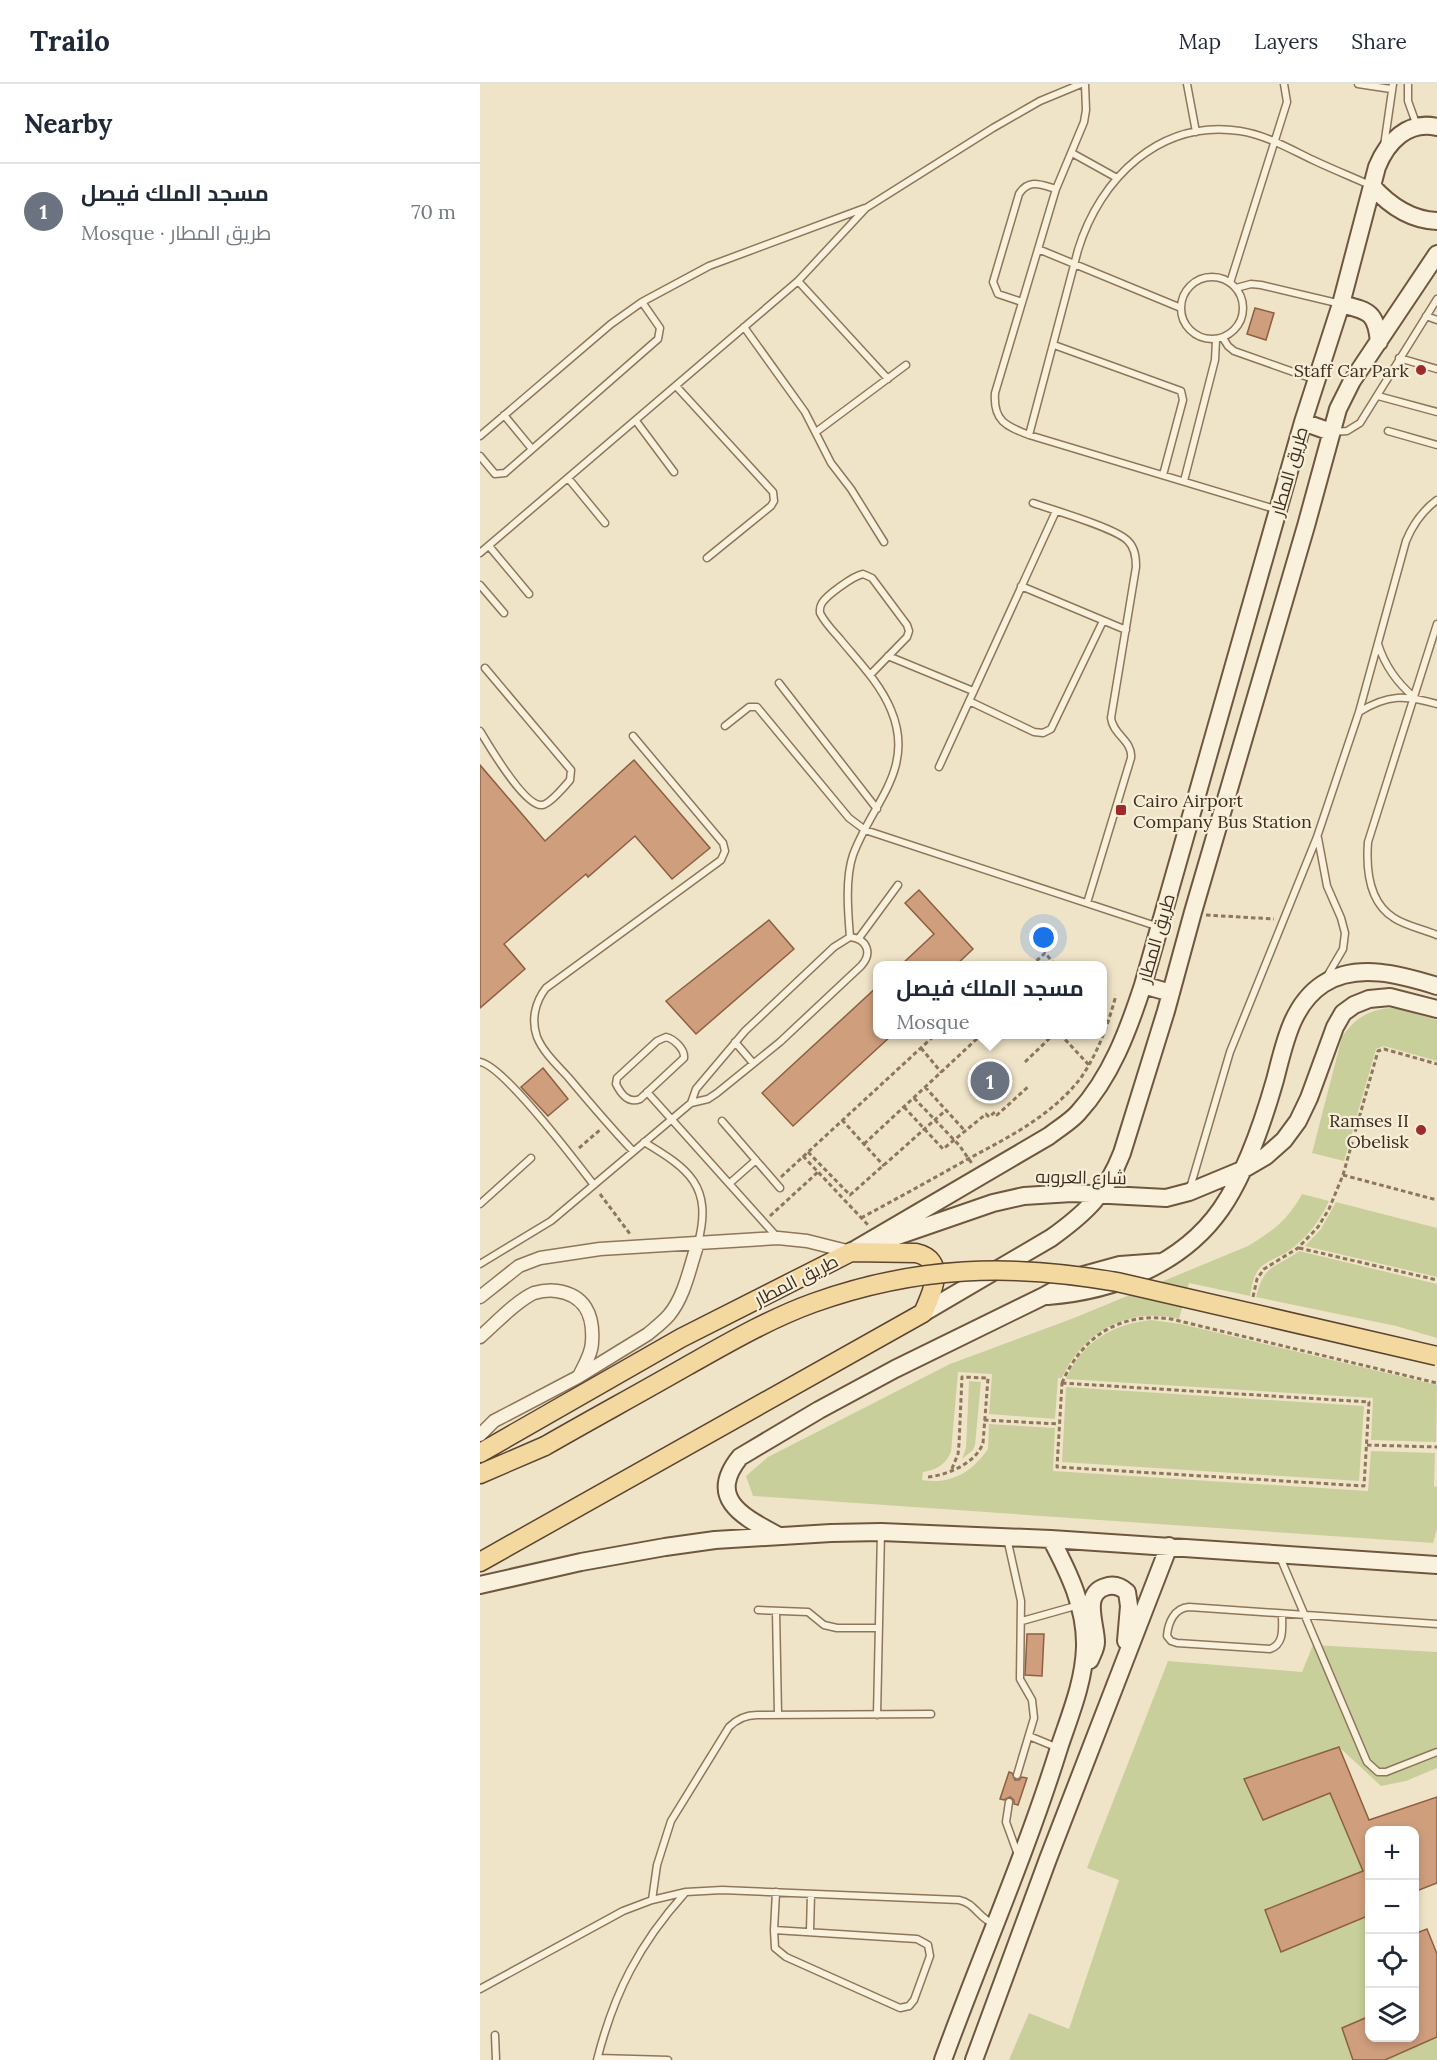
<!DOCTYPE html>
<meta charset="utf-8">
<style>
:root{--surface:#fff;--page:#f6f6f7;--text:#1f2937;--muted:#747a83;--line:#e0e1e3;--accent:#9e2a2b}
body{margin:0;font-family:Lora,Cairo,serif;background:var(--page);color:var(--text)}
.controls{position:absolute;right:18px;bottom:18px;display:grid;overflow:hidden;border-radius:12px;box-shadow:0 3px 9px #0003}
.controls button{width:54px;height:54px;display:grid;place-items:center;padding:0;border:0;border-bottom:2px solid var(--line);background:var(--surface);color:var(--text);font:30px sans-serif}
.you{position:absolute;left:564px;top:854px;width:21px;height:21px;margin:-15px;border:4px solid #fff;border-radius:50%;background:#1a73e8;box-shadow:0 0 0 9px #1a73e833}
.badge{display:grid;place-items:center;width:39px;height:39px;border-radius:50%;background:var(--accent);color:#fff;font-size:20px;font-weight:700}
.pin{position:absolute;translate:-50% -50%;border:3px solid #fff;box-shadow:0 2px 6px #0006}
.popup{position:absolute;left:393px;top:877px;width:234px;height:78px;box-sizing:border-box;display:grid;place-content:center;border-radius:12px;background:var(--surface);filter:drop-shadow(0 2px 4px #0005);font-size:20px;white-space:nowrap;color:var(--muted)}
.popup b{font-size:22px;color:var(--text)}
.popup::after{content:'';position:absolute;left:50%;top:100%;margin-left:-12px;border:12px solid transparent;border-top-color:var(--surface)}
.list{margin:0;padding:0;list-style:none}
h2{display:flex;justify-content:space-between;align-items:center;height:78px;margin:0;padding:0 24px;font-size:26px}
h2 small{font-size:20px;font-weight:400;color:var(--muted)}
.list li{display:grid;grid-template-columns:39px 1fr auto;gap:18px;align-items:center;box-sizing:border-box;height:96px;padding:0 24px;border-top:2px solid var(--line)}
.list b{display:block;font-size:22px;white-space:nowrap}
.list p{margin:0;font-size:20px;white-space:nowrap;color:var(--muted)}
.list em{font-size:20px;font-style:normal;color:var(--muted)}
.icon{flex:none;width:33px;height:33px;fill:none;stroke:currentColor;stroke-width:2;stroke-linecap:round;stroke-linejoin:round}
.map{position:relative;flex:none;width:957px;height:1976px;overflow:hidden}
header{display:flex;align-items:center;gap:36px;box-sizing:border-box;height:84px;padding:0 30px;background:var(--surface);border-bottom:2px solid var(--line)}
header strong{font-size:28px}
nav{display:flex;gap:33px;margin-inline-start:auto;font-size:21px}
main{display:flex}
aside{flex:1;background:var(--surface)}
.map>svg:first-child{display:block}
.green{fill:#c9cf9b}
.building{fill:#cf9f7d;stroke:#8d5f41;stroke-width:1.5}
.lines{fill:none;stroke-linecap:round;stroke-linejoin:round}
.lane-casing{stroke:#8d765c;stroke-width:9}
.street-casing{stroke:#8d765c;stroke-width:15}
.secondary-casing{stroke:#6f573f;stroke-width:20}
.primary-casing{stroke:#5b4430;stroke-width:21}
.path{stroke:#8d765c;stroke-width:3;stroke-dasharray:4.5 3;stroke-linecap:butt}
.lane{stroke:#faf1dc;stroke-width:6}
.street{stroke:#faf1dc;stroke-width:12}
.secondary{stroke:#faf1dc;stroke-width:16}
.primary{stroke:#f3d9a0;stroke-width:18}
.primary-bridge-casing{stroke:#5b4430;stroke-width:21;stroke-linecap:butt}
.primary-bridge{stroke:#f3d9a0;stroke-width:18}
.poi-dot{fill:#9e2a2b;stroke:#f7eed8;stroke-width:2}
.labels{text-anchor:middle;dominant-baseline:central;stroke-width:4.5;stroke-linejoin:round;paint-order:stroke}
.poi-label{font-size:18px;fill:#3d2e20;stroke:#f7eed8;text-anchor:end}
.street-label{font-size:18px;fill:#3d2e20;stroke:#f7eed8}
</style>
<header>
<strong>Trailo</strong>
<nav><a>Map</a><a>Layers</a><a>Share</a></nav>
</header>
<main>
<aside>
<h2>Nearby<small></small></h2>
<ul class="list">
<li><span class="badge" style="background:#6b7280">1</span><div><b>مسجد الملك فيصل</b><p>Mosque · طريق المطار</p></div><em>70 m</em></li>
</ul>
</aside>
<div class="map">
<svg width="957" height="1976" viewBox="0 0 957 1976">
<rect width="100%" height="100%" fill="#f0e4c8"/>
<!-- green -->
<path class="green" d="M910 924 919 925 957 936V977L904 962 896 965 864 1077 832 1069 862 953C874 935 888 926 910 924Z
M822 1110 849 1117C840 1137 826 1155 807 1168 798 1174 787 1176 779 1185 773 1193 772 1202 770 1212L709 1199 699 1235C649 1222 602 1248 582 1294H578L575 1335 509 1330 512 1290 478 1288 471 1368C466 1380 457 1386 443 1388L442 1396C471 1401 492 1388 508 1365L509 1340 575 1344 573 1387 888 1407 891 1367 955 1369 954 1402 957 1403V1445L953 1459 273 1412 266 1392 288 1373 470 1280 594 1234 768 1162C794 1146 807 1137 822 1110Z
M856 1118 957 1144V1193L825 1162 841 1145Z
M819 1167 957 1200V1254L916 1242 776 1213C785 1179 793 1186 819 1167Z
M671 1236 701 1240 957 1301 956 1358 891 1356 893 1314 586 1295C602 1258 632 1240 671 1236Z
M489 1297 501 1298 495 1361 493 1366 482 1375 486 1364Z
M586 1303 884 1322 879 1397 582 1378Z
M833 1561 957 1568V1684L926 1697 901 1702 859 1663 765 1695 783 1736 850 1709 883 1787 785 1826 802 1868 889 1831V1932L862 1944 873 1976H529L549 1929 589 1945 639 1796 607 1784 688 1577 822 1588Z
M957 1953V1976H905Z"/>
<!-- building -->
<path class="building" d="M775 224 794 229 786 256 767 250Z
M154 676 230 764 192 795 155 752 108 793 106 790 24 860 45 885 0 924V681L65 757Z
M439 806 493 865 475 882H420L454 850 425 819Z
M289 836 314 865 216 950 186 917Z
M398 902V951H412L313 1042 282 1009Z
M63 984 88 1015 68 1032 41 1003Z
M547 1550H564L562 1592 545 1591Z
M859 1663 889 1736 957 1713V1799L934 1808V1746H890V1831L801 1868 785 1826 883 1787 850 1709 783 1736 764 1695Z
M529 1688 532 1689 535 1696H539L542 1693 547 1694 538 1721 534 1720V1716L530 1713 524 1716 520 1715Z
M947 1845 957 1870V1953L905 1976H873L862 1944 890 1932V1953H934V1850Z"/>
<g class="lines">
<!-- lane casing -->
<g class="lane-casing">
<path id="lane" d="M605 0 606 26 604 38 576 105 515 309C513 337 526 342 549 351L798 426
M707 0 716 48
M878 0 911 5
M928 0V17L937 42
M904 62 913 0
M592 69 637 94
M558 165 701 224
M701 224a31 31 0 1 1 62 0a31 31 0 1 1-62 0Z
M318 197 408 295
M750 199 807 18 804 0
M756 204 771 200 781 201 861 220
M542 218 518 210 513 198 539 110C549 94 562 101 576 105
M946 232 957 236
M264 243 325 328 351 379 371 405 404 458
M743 254 748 262 754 267 836 296
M574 261 701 307 703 316 683 391
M919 274 957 285
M196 302 293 408 294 417 291 422 227 474
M898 312 957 328
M24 331 52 365
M156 337 194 388
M908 347 957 361
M336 348 426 281
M852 348 867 347 880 339 957 215
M549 351 598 166C620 94 680 35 760 47 786 51 810 65 833 76 852 85 872 93 892 102
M0 352 131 240 162 218 229 182 385 124
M0 372 15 390 25 389 178 255 180 244 162 218
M88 394 125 439
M704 397 735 276 736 256
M553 419C573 426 636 444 648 457 655 464 656 473 656 483L631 634C633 651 653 657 651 674L607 819
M9 462 49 510
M0 469 318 197 386 124 513 44 560 17 601 0
M0 501 24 529
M541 502 646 546
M957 540 888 758C886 785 888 818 914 834 926 842 943 845 957 851
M898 560C905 582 916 598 934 613
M408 572 493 607
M299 599 397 725
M489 617 554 648 563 649 571 645 623 537
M879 628C908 610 926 611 957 620
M245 642 269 623H277L369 734 385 746 679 843
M0 647C9 662 45 723 62 721 70 720 85 702 90 696L91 686 5 584
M153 652 243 759 245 767 241 776 66 904C55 918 51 936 57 953 63 968 77 981 88 993 109 1018 130 1043 153 1067
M459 683 576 427
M838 754 847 802 861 834 865 849 863 865 846 894
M370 853C368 829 365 794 373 771 392 719 436 685 411 626 400 599 378 577 360 555 353 547 345 539 340 529 340 525 339 524 342 519 347 511 373 492 383 490L392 494 427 541 429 547 427 553 390 591
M370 853C387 855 393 869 381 882L300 958 237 1009 228 1015 211 1019 216 1005 265 947 354 863Z
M379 854 418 801
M186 953C194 955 205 965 204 974L160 1015C148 1020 141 1010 136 1000L137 994 177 957Z
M255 958 273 979
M0 978C24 982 96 1078 114 1101
M167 1008 298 1154
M242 1037 300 1104
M164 1058C209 1085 233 1102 218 1159
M250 1099 276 1076
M710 1104 750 968 837 753 879 628 926 457C933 440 942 427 957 416
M0 1120 51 1074
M0 1180 71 1137 211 1019
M527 1454 541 1517 540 1595 552 1616 554 1634 537 1691
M800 1473 887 1678 898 1688H906L957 1668
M278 1526 328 1528 344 1541 357 1544H399
M296 1527 298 1631
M802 1530C802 1543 805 1560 790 1565L697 1559 691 1557 687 1552C688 1539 694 1524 709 1523L957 1540
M542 1537 599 1521
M397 1631 401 1448
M549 1652 578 1664
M529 1718 526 1738 538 1771
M172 1816 177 1781 191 1737 249 1643C257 1635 266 1631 277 1631L451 1630
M294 1846 437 1855 448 1861 450 1872 434 1916 429 1922 420 1924 306 1873 295 1864Z
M294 1846 296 1808
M330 1847 331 1810
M0 1905 143 1827 172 1816 206 1808 242 1806 479 1816C495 1819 499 1835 514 1840
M15 1951 16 1976
M118 1974 188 1976
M117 1976C134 1909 159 1860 205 1809"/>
</g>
<!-- street casing -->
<g class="street-casing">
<path id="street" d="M0 1213 39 1182 60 1174 120 1165 298 1154 327 1157 371 1168
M0 1253C15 1240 36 1217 54 1209 61 1207 70 1206 77 1207 105 1211 114 1231 112 1258 112 1269 104 1282 99 1292
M0 1351 14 1337 98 1293 168 1250C175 1244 183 1238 189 1231 205 1212 210 1182 218 1159"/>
</g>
<!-- secondary casing -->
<g class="secondary-casing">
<path id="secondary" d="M892 102C909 121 930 136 957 137
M861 220C888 227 896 227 899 258
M823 338 851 348
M663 901 691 909
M403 1157 513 1119 544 1112 592 1109 686 1114 709 1108 762 1086 786 1072 804 1056 818 1037 829 1014 855 943 863 929 874 921 889 915 910 913 957 925
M371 1168 569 1052C579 1044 590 1038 598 1029 631 993 648 947 663 901L823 338 861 220 897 83C907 58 928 36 957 43
M568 1212C633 1207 702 1181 741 1125 766 1089 783 1038 795 996 804 962 811 921 843 900 877 878 922 891 957 902
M443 1229 571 1154C606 1129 626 1110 642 1069L686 927 713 828 826 442 858 325 872 297 957 170
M297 1451C264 1433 226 1415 260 1373L339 1326 415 1285 564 1212 600 1192 640 1181 681 1178
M0 1501 101 1478 185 1463 235 1456 351 1449 401 1448 571 1455 957 1481
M610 1576C612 1570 616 1565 616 1558 616 1541 602 1510 625 1503 633 1500 640 1502 647 1508L649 1522 646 1557
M463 1976C501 1872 546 1770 579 1664 590 1631 604 1598 605 1563 606 1524 589 1489 571 1455
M494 1976 568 1775 689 1462"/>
</g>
<!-- primary casing -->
<g class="primary-casing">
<path id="primary" d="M0 1369 201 1254 371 1168 436 1169C468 1176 452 1209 443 1229L0 1478
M0 1390 65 1362"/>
</g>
<!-- path -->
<path class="path" d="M726 831 794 835
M551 882 565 869 576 882
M593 882 597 879 599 882
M580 950 609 981
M441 964 461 988
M545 978 574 950
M445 1003 485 1047
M434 1014 479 1061 493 1081
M424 1023 463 1065 506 1030 509 1033 515 1028 517 1031 549 1002
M362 1036 404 1082
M384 1060 502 950
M99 1064 121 1045
M328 1068 370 1111 466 1026
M323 1072 388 1141
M863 1091 957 1116
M301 1093 456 950
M120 1110 150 1150
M290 1132 338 1088
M381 1134C416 1115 451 1096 486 1076 527 1054 570 1033 600 995 618 969 628 941 636 911
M819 1164 957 1196
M773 1213 777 1195 784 1185 818 1164 838 1143 849 1125 863 1091 898 967 904 965 957 980
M582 1299 889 1318 884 1402 577 1383Z
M582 1299C602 1252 640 1228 691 1235L957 1299
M504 1336 579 1340
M887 1361 957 1363
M448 1393C468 1391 496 1379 503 1359L508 1294 482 1293 479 1360 478 1370 471 1387"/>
<!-- lane -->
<use href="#lane" class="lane"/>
<!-- street -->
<use href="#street" class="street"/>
<!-- secondary -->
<use href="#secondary" class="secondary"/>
<!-- primary -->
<use href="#primary" class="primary"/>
<!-- primary-bridge casing -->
<g class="primary-bridge-casing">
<path id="primary-bridge" d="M65 1362C112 1335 160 1309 207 1282 248 1259 289 1235 333 1219 436 1182 531 1179 637 1198L957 1272"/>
</g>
<!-- primary-bridge -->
<use href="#primary-bridge" class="primary-bridge"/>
</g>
<!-- markers -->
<g class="poi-dot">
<circle cx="941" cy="286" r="6"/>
<rect x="635" y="720" width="12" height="12" rx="3"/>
<circle cx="941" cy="1046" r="6"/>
</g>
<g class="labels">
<!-- poi labels -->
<g class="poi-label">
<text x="929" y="286">Staff Car Park</text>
<text x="653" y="716" text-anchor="start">Cairo Airport<tspan x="653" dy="21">Company Bus Station</tspan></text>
<text x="929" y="1036">Ramses II<tspan x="929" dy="21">Obelisk</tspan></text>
</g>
<!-- street labels -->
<g class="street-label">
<text transform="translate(809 387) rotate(-74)">طريق المطار</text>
<text transform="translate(676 854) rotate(-74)">طريق المطار</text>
<text transform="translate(601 1093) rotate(1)">شارع العروبه</text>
<text transform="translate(316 1196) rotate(-27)">طريق المطار</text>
</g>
</g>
</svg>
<div class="controls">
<button>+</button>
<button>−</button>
<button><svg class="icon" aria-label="locate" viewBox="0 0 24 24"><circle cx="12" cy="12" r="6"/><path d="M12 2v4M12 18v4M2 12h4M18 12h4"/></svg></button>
<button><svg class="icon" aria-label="layers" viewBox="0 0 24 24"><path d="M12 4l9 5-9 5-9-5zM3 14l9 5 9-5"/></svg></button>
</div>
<div class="you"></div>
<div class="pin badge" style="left:510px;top:997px;background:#6b7280">1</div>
<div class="popup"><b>مسجد الملك فيصل</b>Mosque</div>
</div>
</main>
